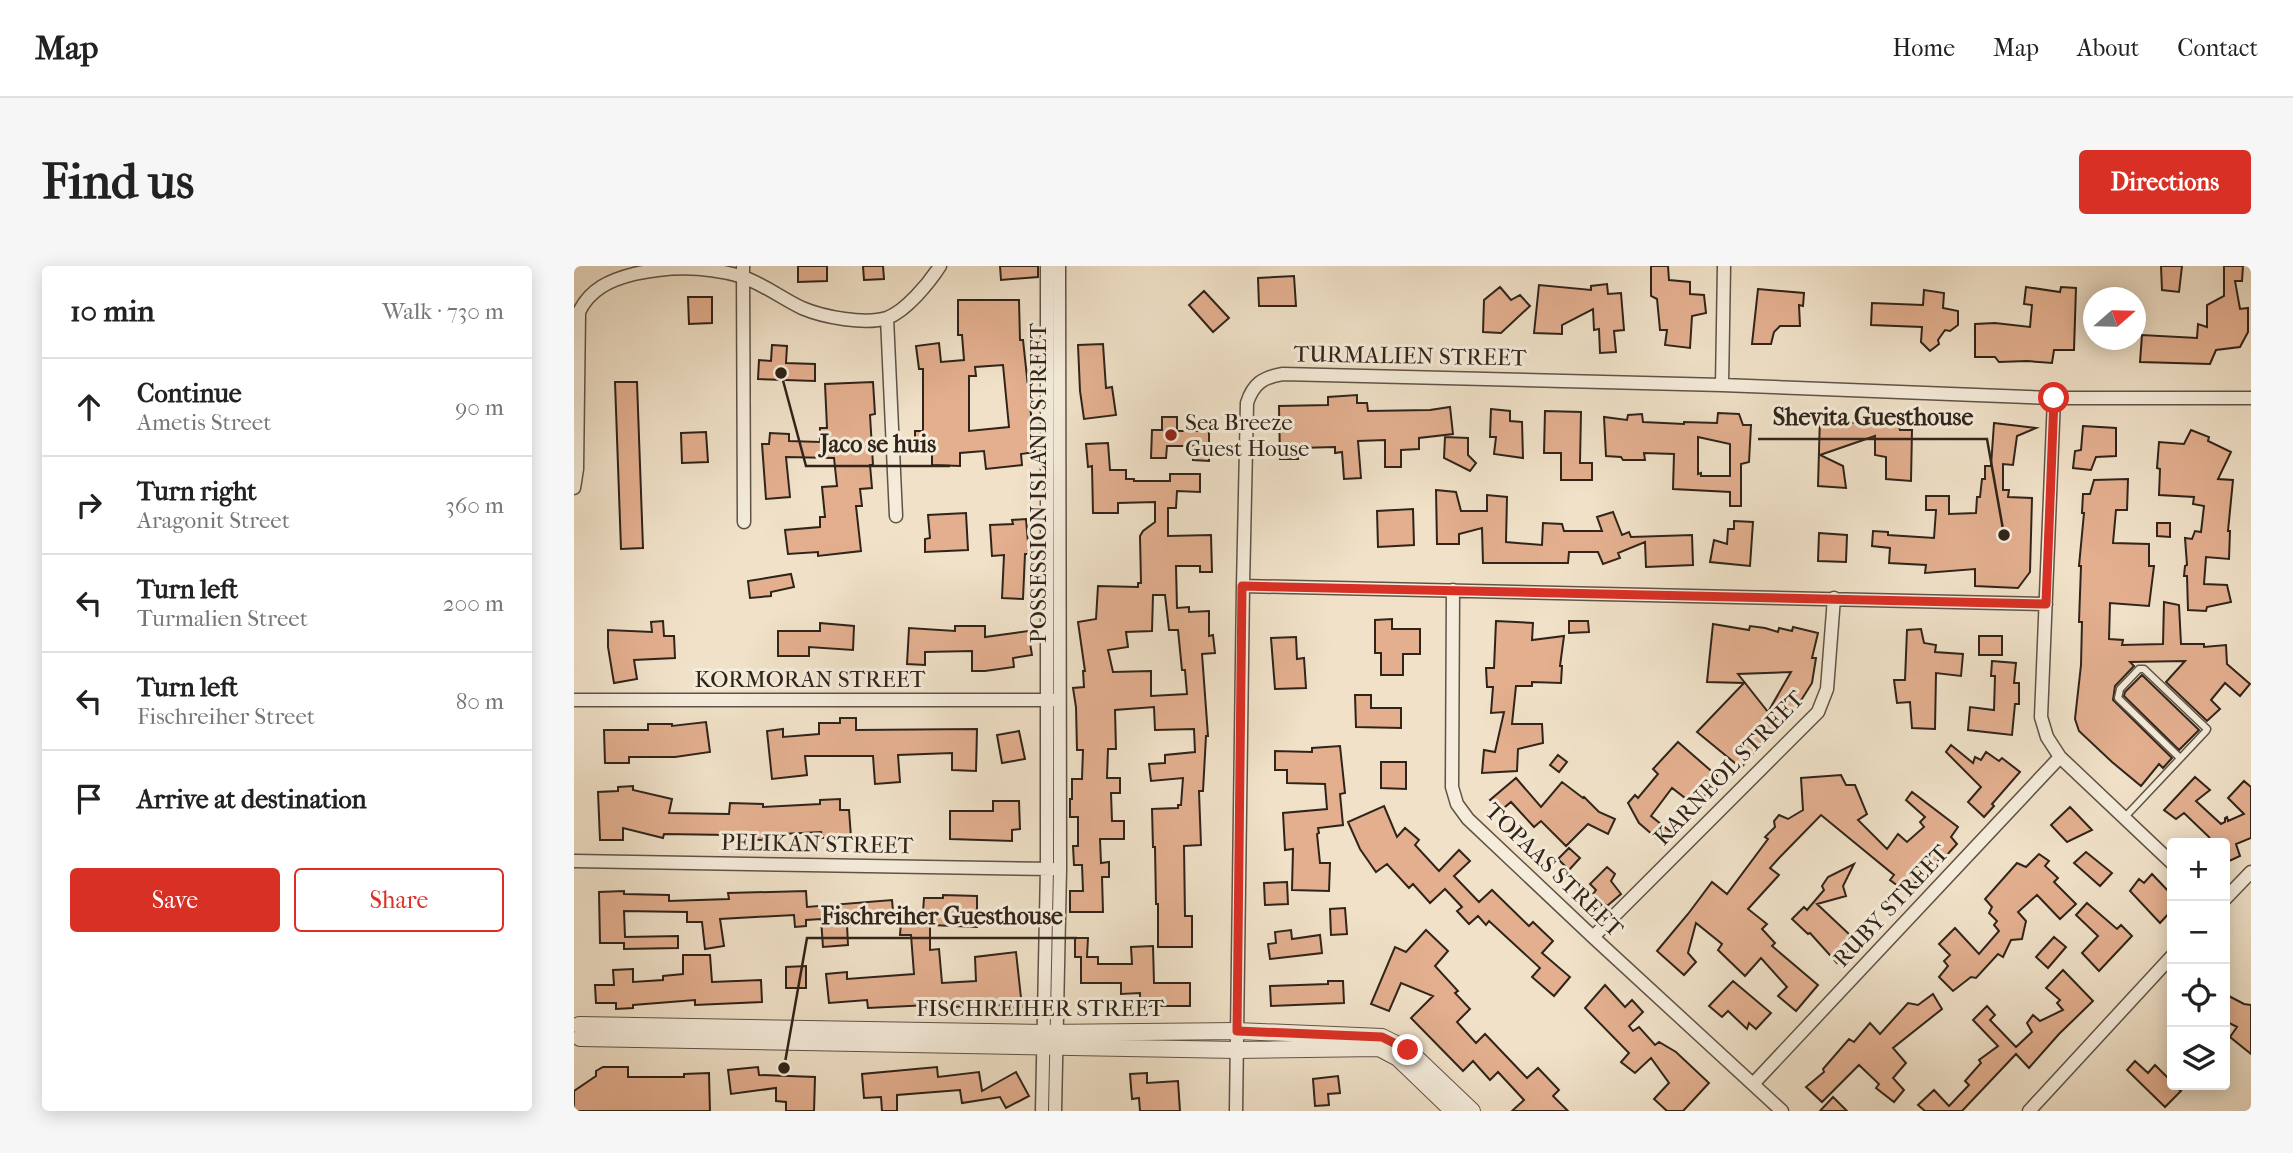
<!DOCTYPE html>
<meta charset="utf-8">
<style>
:root{--surface:#fff;--page:#f6f6f6;--text:#222;--muted:#767676;--line:#e0e0e0;--accent:#d93025}
body{margin:0;font-family:"IM FELL French Canon",serif;background:var(--page);color:var(--text)}
.controls{position:absolute;right:21px;bottom:21px;display:grid;overflow:hidden;border-radius:7px;box-shadow:0 4px 18px #0003}
.controls button{width:63px;height:63px;display:grid;place-items:center;padding:0;border:0;border-bottom:2px solid var(--line);background:var(--surface);color:var(--text);font:35px sans-serif}
.compass{position:absolute;left:1509px;top:21px;width:63px;height:63px;border-radius:50%;background:var(--surface);box-shadow:0 4px 18px #0003;rotate:70deg}
.stop{position:absolute;width:21px;height:21px;margin:-16px;border:5px solid #d93025;border-radius:50%;background:#fff}
.stop.end{background:#d93025;border-color:#fff;box-shadow:0 2px 7px #0008}
.list{margin:0;padding:0;list-style:none}
h2{display:flex;justify-content:space-between;align-items:center;height:91px;margin:0;padding:0 28px;font-size:30px}
h2 small{font-size:23px;font-weight:400;color:var(--muted)}
.list li{display:grid;grid-template-columns:46px 1fr auto;gap:21px;align-items:center;box-sizing:border-box;height:98px;padding:0 28px;border-top:2px solid var(--line)}
.list b{display:block;font-size:26px;white-space:nowrap}
.list p{margin:0;font-size:23px;white-space:nowrap;color:var(--muted)}
.list em{font-size:23px;font-style:normal;color:var(--muted)}
.actions{display:flex;gap:14px;padding:21px 28px}
.actions a{flex:1;padding:16px 0;border:2px solid var(--accent);border-radius:7px;text-align:center;font-size:24px;color:var(--accent)}
.actions .main{background:var(--accent);color:#fff}
.icon{flex:none;width:38px;height:38px;fill:none;stroke:currentColor;stroke-width:2;stroke-linecap:round;stroke-linejoin:round}
.map{position:relative;flex:none;width:1677px;height:845px;overflow:hidden;border-radius:7px}
header{display:flex;align-items:center;gap:42px;box-sizing:border-box;height:98px;padding:0 35px;background:var(--surface);border-bottom:2px solid var(--line)}
header strong{font-size:33px}
nav{display:flex;gap:38px;margin-inline-start:auto;font-size:24px}
.intro{display:flex;align-items:center;justify-content:space-between;box-sizing:border-box;height:168px;padding:0 42px}
h1{margin:0;font-size:49px}
.button{padding:18px 32px;border-radius:7px;background:var(--accent);color:#fff;font-size:24px;font-weight:700}
main{display:flex;gap:42px;padding:0 42px}
aside{flex:1;background:var(--surface);border-radius:7px;box-shadow:0 4px 18px #0003}
.map>svg:first-child{display:block}
.building{fill:#e3af8f;stroke:#30241a;stroke-width:2;fill-rule:evenodd}
.lines{fill:none;stroke-linecap:round;stroke-linejoin:round}
.service-casing{stroke:#605346;stroke-width:9}
.minor-casing{stroke:#605346;stroke-width:15}
.tertiary-casing{stroke:#605346;stroke-width:18}
.service{stroke:#f5ecdb;stroke-width:6}
.minor{stroke:#f5ecdb;stroke-width:12}
.tertiary{stroke:#f5ecdb;stroke-width:16}
.route{stroke:#d93025;stroke-width:9}
.poi-dot{fill:#8f2418;stroke:#f5ecdb;stroke-width:2.5}
.labels{text-anchor:middle;dominant-baseline:central;stroke-width:6;stroke-linejoin:round;paint-order:stroke}
.street-label{font-size:23px;fill:#30241a;stroke:#f5ecdb}
.poi-label{font-size:23px;fill:#30241a;stroke:#f5ecdb;text-anchor:start}
.leader{fill:none;stroke:#30241a;stroke-width:2.5}
.callout-dot{fill:#30241a;stroke:#f5ecdb;stroke-width:2.5}
.callout-label{font-size:24px;text-anchor:middle;font-weight:bold;fill:#30241a;stroke:#f5ecdb;stroke-width:6;stroke-linejoin:round;paint-order:stroke}
</style>
<header>
<strong>Map</strong>
<nav><a>Home</a><a>Map</a><a>About</a><a>Contact</a></nav>
</header>
<div class="intro"><h1>Find us</h1><a class="button">Directions</a></div>
<main>
<aside>
<h2>10 min<small>Walk · 730 m</small></h2>
<ul class="list">
<li><svg class="icon" aria-label="ahead" viewBox="0 0 24 24"><path d="M12 20V5M6 11l6-6 6 6"/></svg><div><b>Continue</b><p>Ametis Street</p></div><em>90 m</em></li>
<li><svg class="icon" aria-label="right" viewBox="0 0 24 24"><path d="M7 20v-9h11M14 6l5 5-5 5"/></svg><div><b>Turn right</b><p>Aragonit Street</p></div><em>360 m</em></li>
<li><svg class="icon" aria-label="left" viewBox="0 0 24 24"><path d="M17 20v-9H6M10 6l-5 5 5 5"/></svg><div><b>Turn left</b><p>Turmalien Street</p></div><em>200 m</em></li>
<li><svg class="icon" aria-label="left" viewBox="0 0 24 24"><path d="M17 20v-9H6M10 6l-5 5 5 5"/></svg><div><b>Turn left</b><p>Fischreiher Street</p></div><em>80 m</em></li>
<li><svg class="icon" aria-label="arrive" viewBox="0 0 24 24"><path d="M6 21V4h12l-3 4 3 4H6"/></svg><div><b>Arrive at destination</b></div></li>
</ul>
<div class="actions"><a class="main">Save</a><a>Share</a></div>
</aside>
<div class="map">
<svg width="1677" height="845" viewBox="0 0 1677 845">
<rect width="100%" height="100%" fill="#f0e1c8"/>
<filter id="stains"><feTurbulence type="fractalNoise" baseFrequency=".00286" numOctaves="4"/><feColorMatrix values="0 0 0 0 .2 0 0 0 0 .09 0 0 0 0 .02 0 0 0 .5 -.17"/></filter>
<radialGradient id="worn" r=".72"><stop offset=".6" stop-color="#630" stop-opacity="0"/><stop offset="1" stop-color="#630" stop-opacity=".3"/></radialGradient>
<!-- building -->
<path class="building" d="M224 0H253V15L224 16Z
M289 0H309L310 13 290 14Z
M426 0H464V11L427 14Z
M1077 0H1094L1095 14 1116 16V28L1130 29 1132 47 1118 50 1116 82 1091 79 1093 64H1086L1083 33 1077 30Z
M1587 0H1608L1605 26 1588 24Z
M1650 0H1669L1668 15H1661L1666 43 1674 42V66L1666 81 1642 84 1636 98 1566 96 1568 69 1623 72 1624 58 1633 61V39L1650 30Z
M720 10 722 40H685L684 12Z
M1033 18 1034 28 1047 27 1050 64 1040 65 1042 86 1026 87 1025 63 1020 64 1019 43 988 59V68L960 67 965 19 1017 24V20Z
M926 21 937 34 946 29 956 40 927 67 909 66 910 34Z
M1452 21 1486 26 1487 21 1502 22 1500 84H1480L1478 97 1453 95 1425 96 1421 91H1401V58L1421 57 1456 61 1458 39 1450 38Z
M1184 23 1230 27 1229 40 1225 39 1226 60H1206L1200 66 1197 78H1178Z
M1350 24 1370 27 1369 42 1384 45V59L1376 65 1371 64 1364 74 1365 78 1356 85 1347 76 1348 61 1297 59 1298 37 1349 39Z
M630 25 655 52 639 66 615 39Z
M114 31H138V57L115 58Z
M384 34H445L446 74H449L461 186 447 188 448 199 412 203 410 185 386 187V200L358 199V181H341V165H349V103H345L342 80 365 77 367 96 390 94 388 69H384ZM429 99 435 161 395 165V110H402L401 101Z
M529 78 532 122 538 121 542 149 510 153 506 125 504 79Z
M198 79 213 80 212 97 241 98V115L184 113 185 94 197 95Z
M41 116H63L69 282 47 283Z
M299 116 301 148 296 149 299 199H296L298 222 286 223 288 240H282L287 285 244 290V286L214 288 211 264 246 261V251H251L248 221 263 220 260 192 212 191 216 231 192 233 188 178H195L196 167 215 168V175L246 176V162H253L251 118Z
M783 129V137H793L794 145 856 144 876 141 879 168 845 172V183L827 184V201H811V174L784 175 787 212 770 213 768 186 761 187V181L724 182V193H706L705 140 754 139V131Z
M917 143 936 145V155L948 156 949 192 920 188 922 171H916Z
M971 145 1007 146 1006 197H1018V214H987V187H970Z
M1144 147 1165 148 1169 159H1177L1175 196 1167 198V240H1156V226L1099 223 1100 188 1070 187 1071 194H1049L1047 191 1032 190 1030 151 1053 154 1054 149 1068 148 1069 156 1110 158V156L1143 157ZM1124 171 1156 178V210H1127V207L1124 208Z
M1246 150 1262 151 1263 155 1301 159V154L1324 156 1326 164H1338L1337 215 1312 213V191L1301 189V170L1246 189 1269 200 1272 222 1244 220Z
M588 151H603V165H635V195L619 194V180H593L592 192H577L578 164H588Z
M1420 157 1462 162 1443 170 1439 199 1429 198V224H1435L1434 231 1458 232 1456 306 1444 322 1401 320V303L1351 307 1352 299 1315 297 1316 282 1298 280 1299 265 1314 266V269L1360 272 1362 244H1352V230H1375V248L1402 247 1403 231H1406L1408 213H1411V200H1417Z
M1509 160 1542 162V190L1522 191 1517 204 1499 202 1501 185 1507 184Z
M1617 164 1635 171 1634 175 1657 186 1644 213 1659 214 1654 265H1656L1655 293 1632 291 1630 318 1653 319 1657 336 1633 341 1632 345 1614 344 1613 310H1610L1611 300 1613 299 1611 272 1618 273 1621 265 1627 266 1630 240 1619 238 1620 231 1585 229 1586 203 1583 202 1585 176 1610 178Z
M132 166 134 196 108 197 107 167Z
M871 171 894 172V189L902 197 896 205 870 192Z
M534 177 536 204H552V213H560V215H596V208H626V226L603 225 602 242H594V270L637 269 638 306H626V300H602L603 342 615 341V346L635 345V370L639 369 641 387 628 388 634 470H632L629 525H625L627 579 610 580 611 650H618V681H584V638H582L581 581H579L578 543 604 542V539H607L609 512 577 515 575 498 591 497V489L621 486 620 463 581 464 580 441 541 444 542 483H534L533 512H546V527H537L538 555H550V573H526L527 597 535 596V611H528L529 646H496V625H509L508 599H500L499 580H504V551H496V533H498V513H508L509 484H503L502 441 499 422 510 421 509 405H511L504 356 522 353 524 320 564 321V317H567L566 270 569 265 581 256V236L544 237V247H519L518 200 514 201 512 178ZM579 329H591L595 364H604L608 404H611L613 428 577 430V405L539 406 534 384 554 381 552 366 578 365Z
M1554 213 1553 244H1542L1539 277 1575 278V300H1580L1575 340 1536 337 1535 373 1549 374 1548 379 1589 378 1590 336 1605 339 1607 378H1630V381L1652 379 1653 398 1676 418 1666 430 1651 417 1637 434 1646 443 1633 455 1592 416 1611 395 1556 396 1560 400 1541 420 1539 434 1598 492 1589 502 1585 498 1567 520 1538 496 1505 465 1501 453 1507 399 1508 356H1505L1507 300H1505L1510 247H1508L1509 228H1516L1520 214Z
M862 224 882 226 887 245H913V229L933 231 932 276 968 279 969 257 988 258 990 265H1028L1023 251 1039 246 1048 269 1055 266 1057 271 1118 269 1119 299 1072 301 1071 276 1044 287 1046 292 1029 298 1024 286H995L994 297H909L908 262 885 268V278H863Z
M839 243 840 279 804 281 803 245Z
M392 247 394 284 351 286V273L356 272 354 249Z
M452 253 455 288H451L449 333 428 332 430 289 418 290 416 259 439 258 438 254Z
M1160 255 1179 256 1176 300 1136 296 1140 274 1153 278 1154 263H1160Z
M1583 257H1596V271L1583 270Z
M1245 267 1273 269 1272 296 1244 295Z
M217 308 220 321 197 326V330L176 332 174 315Z
M818 353V363H846V388H829V409H807V387H801V354Z
M89 355 90 370H100L101 392 60 394 63 413 40 417 34 381V364L78 366 77 356Z
M922 355 959 357 958 374 990 370 986 400H988L987 417 958 416V420H942L938 458H968L969 477 944 483 943 505 908 507 910 484 921 486 930 446 917 447 919 421H913L912 402H920Z
M995 355H1014L1015 366 995 367Z
M246 357 280 360 279 384 235 381V390H204V365H246Z
M1139 358 1175 364 1176 360 1191 362 1204 366 1205 362 1218 365 1219 361 1244 367 1238 392H1242L1238 417 1221 444 1219 443 1212 454 1208 452 1167 502 1123 466 1170 417 1133 416ZM1217 406 1194 446 1164 408Z
M381 360H411V371L454 365 458 389 439 392 440 401 411 405H398V385L351 386V399L333 398 335 362 381 365Z
M1347 363 1350 377 1362 379 1361 386 1389 388 1387 410 1362 407 1361 463 1338 462 1336 436 1323 437 1320 414H1331L1333 364Z
M1405 370H1428V389H1405Z
M722 371 723 393 730 392 732 422 701 423 697 372Z
M1418 395 1442 397 1440 417H1445V438H1441L1438 469 1394 464 1396 441 1420 444 1421 410H1417Z
M1568 409 1625 464 1605 484 1550 430 1551 426Z
M781 429H797V442H827V462L782 461Z
M266 452H282V464L403 463 402 505 378 504V487L324 489 326 516 301 518 299 490H231L233 509 198 513 193 465 209 463V471L245 468V457H266Z
M132 456 136 486 101 491H55V497H31L30 464H74V458H98V460Z
M445 465 451 493 428 497 423 469Z
M1104 476 1143 510 1129 532 1121 526 1115 535 1098 522 1077 550 1097 566 1087 576 1065 557 1054 537 1061 529 1064 532 1084 508 1079 503Z
M1377 479 1399 497 1401 491 1407 494 1412 486 1425 495 1428 492 1446 506 1418 538 1420 540 1410 551 1394 536 1407 521 1372 486Z
M766 480 771 527 766 528 769 559 744 562 745 567 743 568 746 597H756L755 625 718 624 719 583 711 584 709 547 753 543 751 518 713 517V504H701V485L738 486V482Z
M984 489 993 496 985 506 976 499Z
M807 496H832V523L807 522Z
M1267 509 1272 519H1281L1293 548 1284 554 1313 583 1324 568 1333 576 1350 561 1346 556 1351 551 1332 534 1338 526 1384 561 1377 571 1383 578 1371 591 1369 590 1332 626 1316 614 1320 609 1247 549 1205 592 1196 602 1205 609 1174 643 1193 658 1188 663 1201 677 1198 680 1244 719 1222 745 1204 730 1213 721 1187 692 1171 710 1144 684 1148 678 1122 657 1114 687 1122 696 1110 709 1083 685 1114 648 1138 616 1153 628 1194 573 1191 571 1201 561 1200 555 1205 549 1214 553 1229 544 1227 512Z
M1621 511 1636 524 1622 535 1647 558 1651 556V552L1653 551 1654 555 1670 548 1654 532 1670 515 1677 521V572L1662 578 1666 590 1651 597V577H1638L1635 571 1610 547 1602 553 1590 544Z
M942 512 967 541 988 516 1009 532 1010 531 1025 546 1041 553 1034 568 1014 558 992 580 967 555 960 561 937 536 925 546 916 534Z
M59 520V524L98 533 95 547 155 548 156 537 189 538V541L246 538V534L266 533V544H275L277 571 248 572 247 566 189 569V574L155 573V569L90 568 89 572 49 562V574H26L24 526 44 525V521Z
M419 535H445L446 563 438 564V575L376 573V545H419Z
M810 540 823 571 831 562 845 574 841 579 865 605 885 584 896 595 880 610 905 636 918 624 955 660 959 656 979 675 968 687 996 711 980 730 958 711 966 702 915 655 912 659 904 650 895 658 883 645 888 641 871 623 856 637 839 618 835 622 813 598 802 606 786 583 774 556Z
M1496 541 1518 564 1493 576 1477 559Z
M995 582 1006 592 995 604 984 593Z
M1512 586 1538 607 1526 620 1500 597Z
M1465 588 1475 595 1471 600 1484 612 1480 616 1502 638 1486 653 1463 629 1444 646 1452 655 1448 673 1437 674 1429 691 1424 688 1402 712 1397 711 1379 725 1365 711 1374 700 1370 695 1376 689 1365 678 1381 662 1405 688 1425 665 1420 659 1423 655 1415 647 1418 641 1411 633 1443 597 1452 601Z
M1280 598 1269 620 1272 630 1243 638 1276 669 1269 676 1274 685 1263 697 1236 667 1234 668 1218 653 1230 641 1233 644 1250 624 1248 620 1254 611Z
M1033 601 1041 608 1037 615 1047 628 1033 640 1019 628 1022 624 1016 618Z
M1578 608 1598 629V644L1586 657 1556 625 1565 613 1570 617Z
M713 616 714 638 691 639 690 617Z
M50 625V628L95 629V635L155 633 154 627 232 625 233 641 318 634 319 645 349 646 350 632H369V629L403 630V661L356 659V684L365 683 368 717 402 715 401 691 442 686 448 741 432 742V739L376 741V738L294 742 293 734 255 737 252 708 273 706V713L340 708 337 669H326L327 656 273 659 274 679 249 681 247 653 232 654V660L221 661 220 649 146 653 150 680 131 683 128 656H113V646L50 645 51 671 104 670V682L50 683V677H26L25 626Z
M1513 637 1543 663 1547 659 1558 670 1525 705 1508 687 1524 670 1502 649Z
M771 642 773 668 757 669 756 643Z
M717 664 718 673 746 669 748 687 696 693 694 678 702 677 701 666Z
M852 664 874 685 861 700 884 725 881 727 896 743 883 756 902 777 911 768 953 812 964 802 985 824 979 830 994 845H938L950 834 924 806 916 814 899 795 889 805 837 752 859 730 827 717 815 745 797 738 821 681 832 686Z
M1480 671 1492 681 1474 702 1462 691Z
M501 672H514L513 691H524V698H558L557 681 579 680 580 717H616V740H566V727L547 728V717H507V691H501Z
M109 689H136L138 716 187 714 188 736 121 739V734L59 739V742L42 743V737H22L21 719H40L39 704 59 703V716L89 714V710L109 708Z
M232 700V722H212V701Z
M1489 704 1519 735 1485 768 1455 802 1442 788 1388 845H1351L1344 839 1360 824 1375 840 1395 819 1391 815 1407 797 1405 794 1424 780 1399 754 1413 740 1421 749 1416 754 1442 781 1458 766 1453 757 1459 749 1466 755 1489 744 1483 737 1486 734 1472 722Z
M754 715H769L770 737 697 740 696 720 754 718Z
M1159 715 1197 747 1182 763 1175 757 1173 763 1154 745 1148 751 1135 740Z
M1031 719 1051 741 1058 734 1069 746 1055 760 1059 765 1065 761 1081 779 1085 776 1102 786 1135 817 1109 845H1093L1080 833 1095 817 1077 792 1061 807 1047 796 1055 787 1011 742Z
M1359 728 1368 743 1319 782 1332 797 1319 812 1330 824 1320 836 1302 822 1305 818 1285 799 1248 836 1232 821 1250 806 1249 803 1275 773 1280 776 1296 757 1306 768 1334 737 1344 739Z
M1651 728 1670 738 1677 739V788L1656 771 1663 761 1651 755Z
M1561 795 1574 807 1581 799 1598 816V819L1607 825 1591 841 1553 804Z
M29 801H54V811H110V808L135 807 136 845H0V825L22 810V805Z
M184 801 185 809 241 811 240 845H212V836L202 835V822L157 828 154 804Z
M363 801 364 811 405 806 408 825 442 806 455 830 432 842 426 831 388 837 386 824 323 829V845H308L307 831 290 832 288 808Z
M573 807V817L604 815 606 845H566L565 832 558 833 556 808Z
M764 810 766 827 754 828 755 839 741 840 739 813Z
M1259 831 1273 845H1246Z"/>
<g class="lines">
<!-- service casing -->
<g class="service-casing">
<path id="service" d="M1551 551 1632 465 1633 463 1570 403H1565L1546 423 1544 432 1606 492"/>
</g>
<!-- minor casing -->
<g class="minor-casing">
<path id="minor" d="M169 0 170 256
M313 52 322 250
M1148 119 1150 0
M1480 132 1467 451 1473 471 1486 491 1598 597
M0 222 3 203 5 46C16 23 36 14 60 8 95 0 131 0 166 10 188 17 207 32 228 42 249 51 291 59 313 52 332 45 355 17 366 0
M669 320 1472 338
M879 324 878 521 883 538 894 553 1019 671 1208 845
M0 434H479
M0 595 479 603
M1651 633 1677 606
M1019 671 1244 446 1253 423 1260 332
M1179 818 1486 491
M468 845 473 602V0
M481 845 486 603 485 0
M662 845 669 320 673 137C679 118 689 111 709 108L1148 119 1480 132H1677
M1455 845 1598 690"/>
</g>
<!-- tertiary casing -->
<g class="tertiary-casing">
<path id="tertiary" d="M5 759 470 767 663 765 808 771 834 784 898 845
M6 772 663 784 805 782 824 792 879 845"/>
</g>
<!-- service -->
<use href="#service" class="service"/>
<!-- minor -->
<use href="#minor" class="minor"/>
<!-- tertiary -->
<use href="#tertiary" class="tertiary"/>
</g>
<g class="lines">
<!-- route -->
<path class="route" d="M834 784 808 771 663 765 668 320 1472 338 1480 132"/>
</g>
<!-- markers -->
<circle class="poi-dot" cx="597" cy="169" r="7"/>
<g class="labels">
<!-- street labels -->
<g class="street-label">
<text transform="translate(836 90) rotate(1)">TURMALIEN STREET</text>
<text transform="translate(464 217) rotate(-90)">POSSESSION ISLAND STREET</text>
<text x="236" y="413">KORMORAN STREET</text>
<text transform="translate(1155 502) rotate(-46)">KARNEOL STREET</text>
<text transform="translate(243 578) rotate(1)">PELIKAN STREET</text>
<text transform="translate(980 604) rotate(44)">TOPAAS STREET</text>
<text transform="translate(1317 640) rotate(-47)">RUBY STREET</text>
<text x="466" y="742">FISCHREIHER STREET</text>
</g>
<!-- poi labels -->
<g class="poi-label">
<text x="611" y="156">Sea Breeze<tspan x="611" dy="26">Guest House</tspan></text>
</g>
</g>
<!-- callouts -->
<path class="leader" d="M1430 269L1413 173H1184M207 107L232 200H376M210 802L233 672H503"/>
<g class="callout-dot">
<circle cx="1430" cy="269" r="7"/>
<circle cx="207" cy="107" r="7"/>
<circle cx="210" cy="802" r="7"/>
</g>
<g class="callout-label">
<text x="1299" y="159">Shevita Guesthouse</text>
<text x="304" y="186">Jaco se huis</text>
<text x="368" y="658">Fischreiher Guesthouse</text>
</g>
<rect width="100%" height="100%" filter="url(#stains)"/>
<rect width="100%" height="100%" fill="url(#worn)"/>
</svg>
<div class="controls">
<button>+</button>
<button>−</button>
<button><svg class="icon" aria-label="locate" viewBox="0 0 24 24"><circle cx="12" cy="12" r="6"/><path d="M12 2v4M12 18v4M2 12h4M18 12h4"/></svg></button>
<button><svg class="icon" aria-label="layers" viewBox="0 0 24 24"><path d="M12 4l9 5-9 5-9-5zM3 14l9 5 9-5"/></svg></button>
</div>
<svg class="compass" viewBox="-18 -18 36 36"><path d="M0-13l5 13h-10z" fill="#e53935"/><path d="M0 13l5-13h-10z" fill="#767676"/></svg>
<div class="stop" style="left:1480px;top:132px"></div>
<div class="stop end" style="left:834px;top:784px"></div>
</div>
</main>
